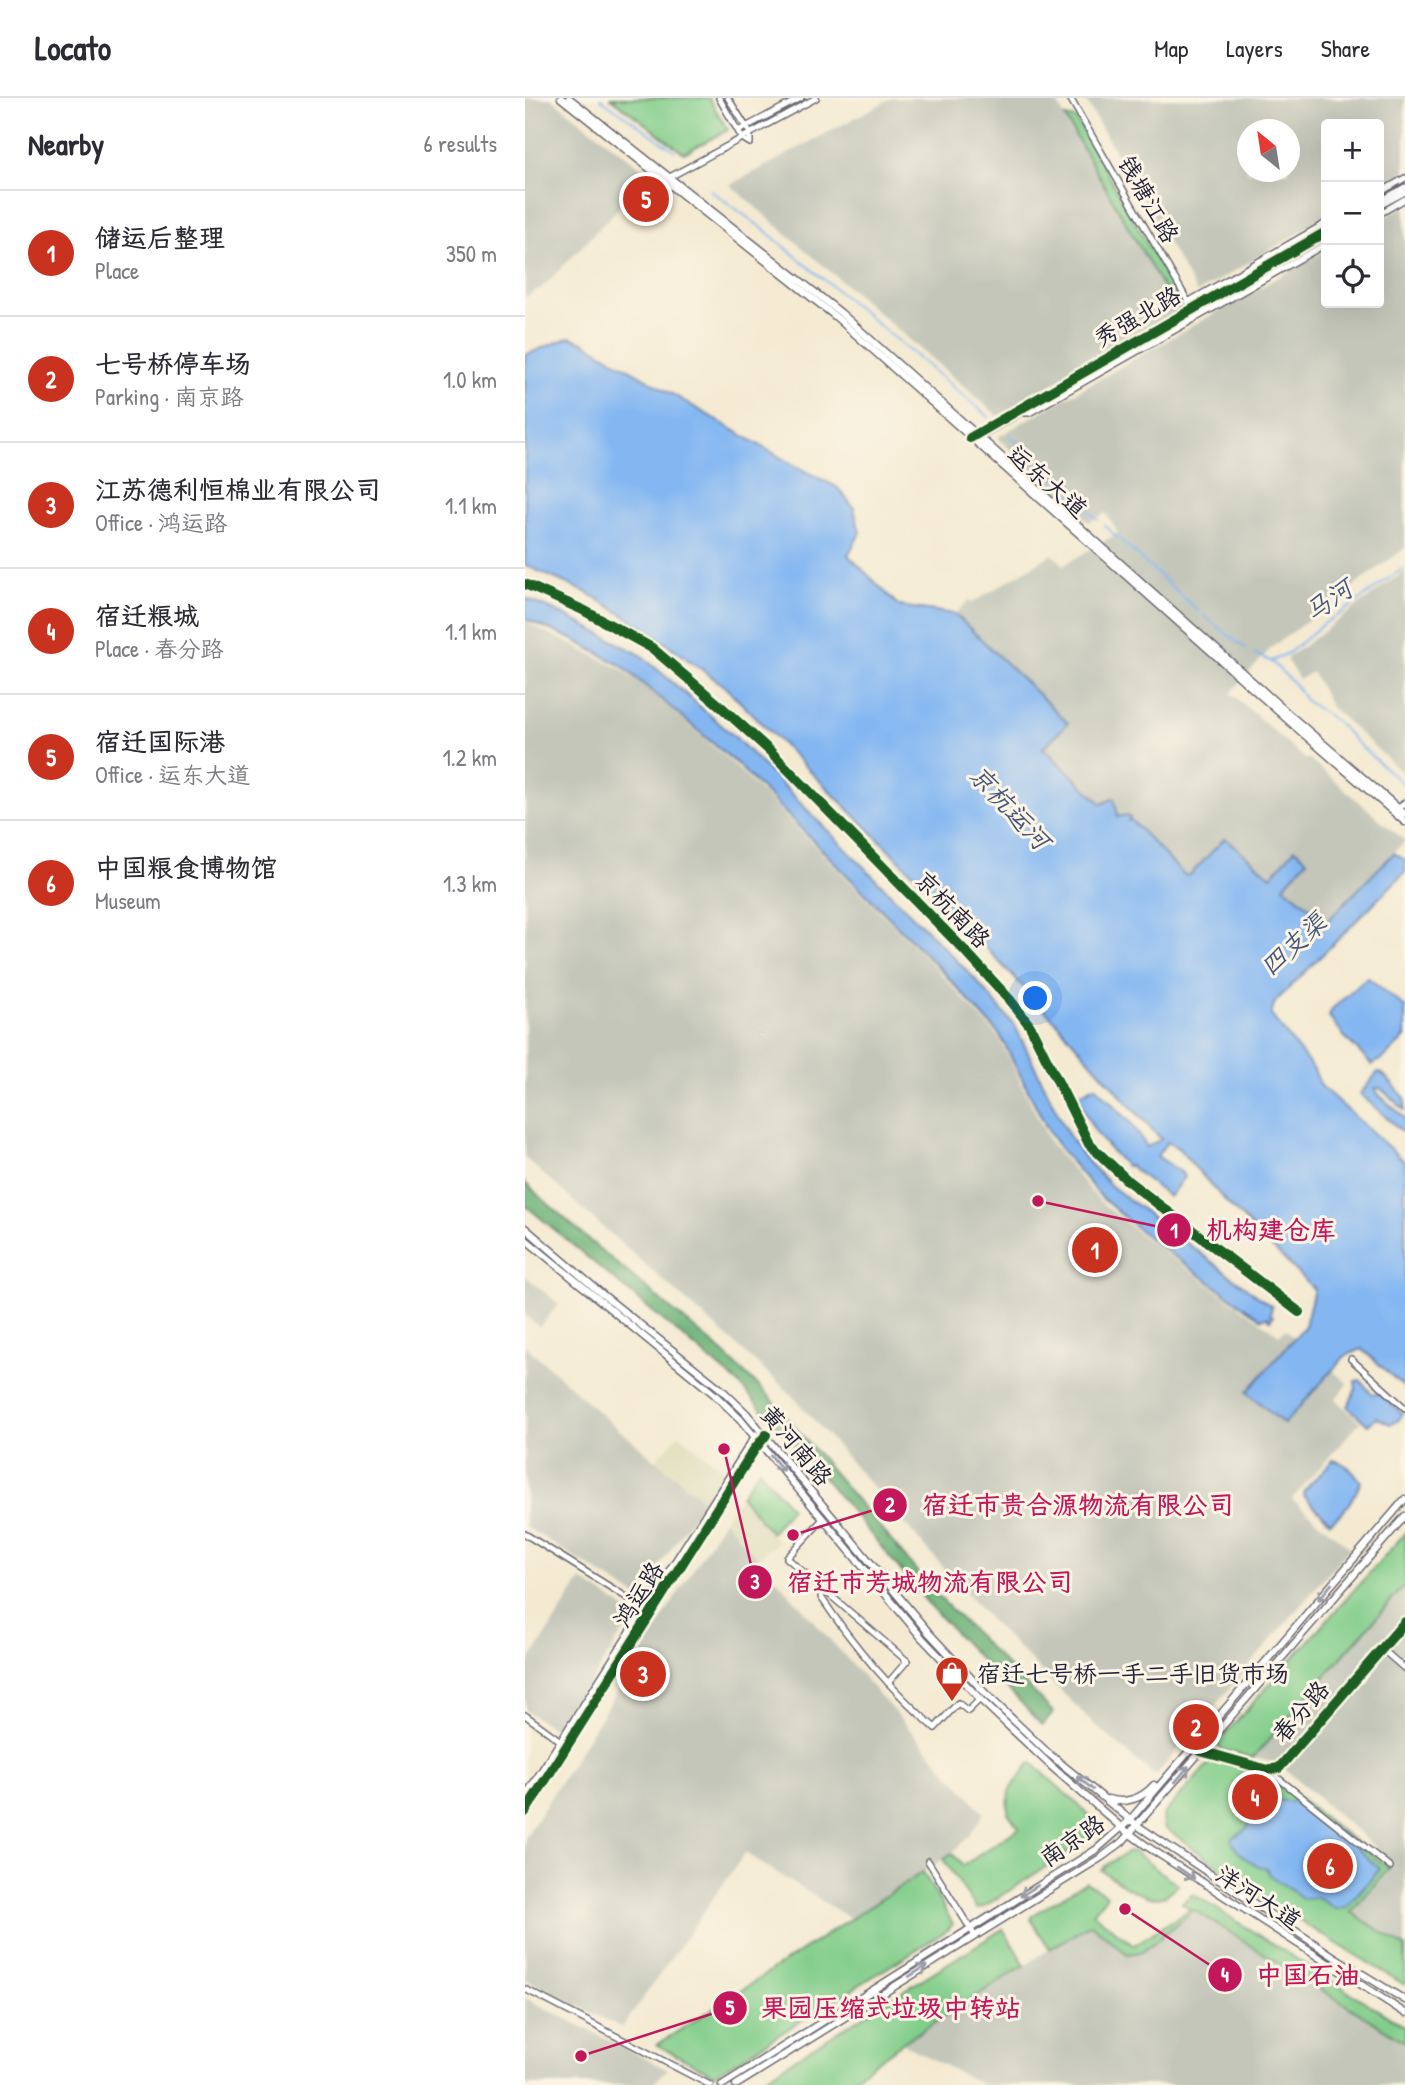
<!DOCTYPE html>
<meta charset="utf-8">
<style>
:root{--surface:#fff;--page:#f7f7f7;--text:#2b2b33;--muted:#7c7c81;--line:#e1e1e2;--accent:#c8321e}
body{margin:0;font-family:"Patrick Hand","LXGW WenKai TC",sans-serif;background:var(--page);color:var(--text)}
.controls{position:absolute;right:21px;top:21px;display:grid;overflow:hidden;border-radius:7px;box-shadow:0 7px 28px #0002}
.controls button{width:63px;height:63px;display:grid;place-items:center;padding:0;border:0;border-bottom:2px solid var(--line);background:var(--surface);color:var(--text);font:35px sans-serif}
.compass{position:absolute;left:712px;top:21px;width:63px;height:63px;border-radius:50%;background:var(--surface);box-shadow:0 7px 28px #0002;rotate:330deg}
.you{position:absolute;left:511px;top:901px;width:24px;height:24px;margin:-18px;border:5px solid #fff;border-radius:50%;background:#1a73e8;box-shadow:0 0 0 10px #1a73e833}
.badge{display:grid;place-items:center;width:46px;height:46px;border-radius:50%;background:var(--accent);color:#fff;font-size:23px;font-weight:700}
.pin{position:absolute;translate:-50% -50%;border:4px solid #fff;box-shadow:0 2px 7px #0006}
.list{margin:0;padding:0;list-style:none}
h2{display:flex;justify-content:space-between;align-items:center;height:91px;margin:0;padding:0 28px;font-size:30px}
h2 small{font-size:23px;font-weight:400;color:var(--muted)}
.list li{display:grid;grid-template-columns:46px 1fr auto;gap:21px;align-items:center;box-sizing:border-box;height:126px;padding:0 28px;border-top:2px solid var(--line)}
.list b{display:block;font-size:26px;white-space:nowrap}
.list p{margin:0;font-size:23px;white-space:nowrap;color:var(--muted)}
.list em{font-size:23px;font-style:normal;color:var(--muted)}
.icon{flex:none;width:38px;height:38px;fill:none;stroke:currentColor;stroke-width:2;stroke-linecap:round;stroke-linejoin:round}
.map{position:relative;flex:none;width:880px;height:1987px;overflow:hidden}
header{display:flex;align-items:center;gap:42px;box-sizing:border-box;height:98px;padding:0 35px;background:var(--surface);border-bottom:2px solid var(--line)}
header strong{font-size:33px}
nav{display:flex;gap:38px;margin-inline-start:auto;font-size:24px}
main{display:flex}
aside{flex:1;background:var(--surface)}
.map>svg:first-child{display:block}
.built{fill:#deddbb}
.industrial{fill:#c3c6b9;fill-rule:evenodd}
.green{fill:#81cd8a;stroke:#527862;stroke-width:2}
.forest{fill:#68b076;stroke:#456958;stroke-width:2}
.water{fill:#84b7f2;stroke:#536c96;stroke-width:2}
.lines{fill:none;stroke-linecap:round;stroke-linejoin:round}
.stream{stroke:#84b7f2;stroke-width:2}
.minor-casing{stroke:#6c6870;stroke-width:8}
.major-casing{stroke:#6c6870;stroke-width:9}
.minor{stroke:#fff;stroke-width:5}
.major{stroke:#fff;stroke-width:6}
.cycleway-casing{stroke:#fcf5e5;stroke-width:15}
.cycleway{stroke:#1b5e20;stroke-width:10}
.oneway{stroke:#9c9ca7}
.labels{text-anchor:middle;dominant-baseline:central;stroke-width:6;stroke-linejoin:round;paint-order:stroke}
.street-label{font-size:24px;fill:#22223b;stroke:#fcf5e5}
.poi-label{font-size:24px;fill:#22223b;stroke:#fcf5e5;text-anchor:start}
.water-label{font-size:26px;font-style:italic;fill:#44567b;stroke:#fcf5e5}
.leader{fill:none;stroke:#c2185b;stroke-width:2.5}
.callout-dot{fill:#c2185b;stroke:#fcf5e5;stroke-width:2.5}
.mark-label{font-size:21px;text-anchor:middle;font-weight:bold;fill:#fff}
.callout-label{font-size:26px;text-anchor:middle;font-weight:bold;fill:#c2185b;stroke:#fcf5e5;stroke-width:6;stroke-linejoin:round;paint-order:stroke}
</style>
<header>
<strong>Locato</strong>
<nav><a>Map</a><a>Layers</a><a>Share</a></nav>
</header>
<main>
<aside>
<h2>Nearby<small>6 results</small></h2>
<ul class="list">
<li><span class="badge">1</span><div><b>储运后整理</b><p>Place</p></div><em>350 m</em></li>
<li><span class="badge">2</span><div><b>七号桥停车场</b><p>Parking · 南京路</p></div><em>1.0 km</em></li>
<li><span class="badge">3</span><div><b>江苏德利恒棉业有限公司</b><p>Office · 鸿运路</p></div><em>1.1 km</em></li>
<li><span class="badge">4</span><div><b>宿迁粮城</b><p>Place · 春分路</p></div><em>1.1 km</em></li>
<li><span class="badge">5</span><div><b>宿迁国际港</b><p>Office · 运东大道</p></div><em>1.2 km</em></li>
<li><span class="badge">6</span><div><b>中国粮食博物馆</b><p>Museum</p></div><em>1.3 km</em></li>
</ul>
</aside>
<div class="map">
<svg width="880" height="1987" viewBox="0 0 880 1987">
<rect width="100%" height="100%" fill="#fcf5e5"/>
<filter id="ink" filterUnits="userSpaceOnUse"><feTurbulence type="fractalNoise" baseFrequency=".0143" numOctaves="2"/><feDisplacementMap in="SourceGraphic" scale="14" xChannelSelector="R" yChannelSelector="G"/><feConvolveMatrix kernelMatrix="1 2 1 2 8 2 1 2 1" color-interpolation-filters="sRGB"/></filter>
<filter id="wash" filterUnits="userSpaceOnUse"><feTurbulence type="fractalNoise" baseFrequency=".00686" numOctaves="4" result="noise"/><feDisplacementMap in="SourceGraphic" scale="28" xChannelSelector="R" yChannelSelector="G"/><feGaussianBlur stdDeviation="1.57" result="paint"/><feColorMatrix in="noise" values="0 0 0 0 0 0 0 0 0 0 0 0 0 0 0 0 0 1.4 0 .05"/><feComposite in="paint" operator="in"/></filter>
<g filter="url(#wash)">
<rect width="100%" height="100%" fill="#f4ead2"/>
<!-- built -->
<path class="built" d="M154 1336 199 1372 179 1402 131 1362Z
M216 1398 253 1444 232 1461 199 1422Z"/>
<!-- industrial -->
<path class="industrial" d="M0 0H26L125 77 19 188 0 199Z
M367 0H529L652 214 473 318 205 87Z
M559 0H880V74L854 89V26H801V119L672 195ZM722 32H764V74H722Z
M880 108V450L747 549 706 595 781 662 783 660 880 743 802 823 700 740 665 777H659L607 722 604 724 593 719 518 650 543 624 430 516 444 502 447 505 527 456 539 467 593 435 581 415 564 424 474 341V338L801 152V205H854V122Z
M880 473V677L806 609 787 574 774 581 761 561Z
M0 524 96 571 120 589 211 669 400 859 474 940 525 1045 575 1104 621 1141 754 1237 760 1231 823 1286 810 1301 835 1324 767 1401 825 1450 630 1678 570 1627 462 1519 265 1295 0 1060Z
M0 1178 34 1206 14 1229 0 1217Z
M0 1247 80 1320 179 1402 115 1497 111 1498 0 1428Z
M199 1422 459 1715 445 1737 427 1755 326 1821 220 1755 97 1930 0 1881V1740Z
M880 1435V1849L825 1814 868 1765 754 1666 696 1651 692 1645Z
M56 1482 99 1510 105 1519V1523L34 1634 0 1612V1570Z
M669 1812 880 1944V1987H457L377 1945 566 1825 603 1856 617 1854Z
M0 1900 143 1972 126 1987H0Z"/>
<!-- green -->
<path class="green" d="M86 0H184L203 32 159 55Z
M540 19 551 21 655 203 652 214Z
M234 1371 266 1410 246 1435 216 1398Z
M880 1435V1487L728 1660 696 1651 692 1645Z
M693 1662 744 1677 864 1770 826 1814 880 1849V1887L732 1797 639 1729 638 1717 685 1664Z
M506 1664 571 1723 565 1738 558 1745 457 1810 452 1811 418 1761 427 1755 438 1768 494 1730 483 1715 484 1693Z
M603 1754H609L653 1787C648 1790 644 1796 639 1798 624 1807 589 1781 576 1772L581 1767Z
M398 1774 428 1826 423 1832 189 1977 132 1947Z
M561 1784 582 1797 568 1815 609 1847 665 1811 657 1805 668 1796 880 1929V1944L669 1812 617 1854 602 1856 566 1826 525 1851 506 1822 507 1818Z
M478 1831 500 1867 377 1945 319 1987H228Z"/>
<!-- forest -->
<path class="forest" d="M0 1085 65 1143 195 1252 244 1298 411 1496 529 1615 517 1627 406 1509 300 1381 213 1285 0 1107Z"/>
<!-- water -->
<path class="water" d="M45 239 58 244 272 369 312 389 329 410 335 435 323 457 374 508 430 516 543 625 518 650 577 706 589 700 593 719 601 717 605 720 603 723 606 722 659 777H665L700 740 746 778 770 751 782 762 759 788 802 823 869 755 880 762V774L750 904 746 917 789 972 796 988 880 1064V1290L837 1251 820 1258 759 1326 722 1294 780 1228 789 1191 702 1105 653 1050 642 1044 632 1058 657 1075 659 1079 644 1099 605 1068H601C576 1043 565 1030 553 997L570 988 605 1024 622 1049 636 1041 598 1000 532 925 432 819 198 587 121 531 63 495 0 467V257Z
M0 500 43 519 116 557 211 640 450 881 490 928 544 1038 558 1058 586 1088 747 1209 745 1216 748 1218 745 1222 742 1219 736 1221 625 1141 577 1100 536 1052 523 1032 475 937 417 873 211 665 97 568 47 541 0 521Z
M842 879 880 909V939L860 959 847 967 819 938 804 918 807 911Z
M853 974 859 977 880 1000V1012L855 990H850L854 997 880 1020V1036L835 996Z
M835 1282 847 1296 853 1295 877 1315 874 1322 865 1326 851 1319 843 1327 823 1309 831 1290 830 1283Z
M808 1362C821 1365 830 1374 836 1384 830 1398 818 1417 805 1424L778 1397 779 1393Z
M751 1702 771 1704 803 1732 807 1728 809 1733 815 1735 855 1771 821 1809 810 1811 793 1799 779 1801 746 1778 741 1770C726 1767 710 1754 706 1741L720 1732 729 1719C740 1719 747 1712 751 1702Z"/>
<g class="lines">
<!-- stream -->
<path class="stream" d="M75 0 150 53
M185 92 237 130 464 319
M484 337 573 422
M579 427 673 513
M679 518 721 551
M729 555 747 564 771 588 780 602 812 624 833 646 878 686
M747 563 765 554 799 525 815 516 880 469"/>
</g>
</g>
<g filter="url(#ink)">
<g class="lines">
<!-- minor casing -->
<g class="minor-casing">
<path id="minor" d="M194 0 217 40 225 45V35L203 0
M545 0 668 212
M213 33 276 0
M143 80 291 0
M854 95 880 80
M854 104 880 89
M854 108 880 94
M854 116 880 101
M663 204 801 125
M494 315H504L801 146
M449 337 801 134
M454 339 801 138
M0 486 58 512 127 550 193 606 245 653 441 854 486 903 505 928 564 1046 603 1083 774 1214
M872 713 880 704
M826 1261 880 1310
M298 1421 262 1460 382 1563 363 1585
M0 1436 122 1512
M298 1490 296 1499C328 1547 366 1592 410 1630L433 1605 443 1613 455 1601
M857 1551 880 1571
M0 1617 37 1644
M676 1653 743 1672 754 1670 880 1524
M743 1672 865 1769
M0 1698 231 1336
M0 1714 229 1352 241 1337
M403 1763 450 1838
M0 1891 185 1987"/>
</g>
<!-- major casing -->
<g class="major-casing">
<path id="major" d="M36 0 311 219 774 632 880 724
M44 0 316 215 765 617 880 716
M0 1130 77 1196 196 1291 221 1315 404 1535 461 1596 523 1655 613 1728 808 1858 880 1902
M0 1141 189 1296 215 1321 397 1540 457 1603 526 1668 597 1730 623 1749 880 1915
M583 1701C600 1706 617 1701 629 1687
M197 1987 572 1751 605 1722 880 1401
M211 1987 577 1759 597 1744 880 1418"/>
</g>
<!-- minor -->
<use href="#minor" class="minor"/>
<!-- major -->
<use href="#major" class="major"/>
<!-- cycleway casing -->
<g class="cycleway-casing">
<path id="cycleway" d="M445 340 801 134
M0 486 58 512 127 550 193 606 245 653 441 854 486 903 505 928 564 1046 603 1083 774 1214
M676 1653 743 1672 754 1670 880 1524
M0 1714 229 1352 241 1337"/>
</g>
<!-- cycleway -->
<use href="#cycleway" class="cycleway"/>
</g>
<!-- one-way arrows -->
<defs><path id="oneway-shaft" d="M-6 0H5M1.5-3L5.5 0L1.5 3" fill="none" stroke-width="1.6" stroke-linecap="round" stroke-linejoin="round" transform="scale(1.75)"/></defs>
<g class="oneway">
<use href="#oneway-shaft" transform="translate(252 1365) rotate(51)"/>
<use href="#oneway-shaft" transform="translate(800 1494) rotate(130)"/>
<use href="#oneway-shaft" transform="translate(657 1676) rotate(-50)"/>
<use href="#oneway-shaft" transform="translate(560 1685) rotate(-140)"/>
<use href="#oneway-shaft" transform="translate(661 1775) rotate(34)"/>
<use href="#oneway-shaft" transform="translate(504 1793) rotate(148)"/>
<use href="#oneway-shaft" transform="translate(393 1873) rotate(-32)"/>
</g>
</g>
<!-- icons -->
<defs>
<g id="shop-pin" transform="scale(1.75)"><path d="M0 17L-7.5 6A9.5 9.5 0 1 1 7.5 6Z" fill="#c8321e" stroke="#fcf5e5"/><path d="M-5-2.5h2.3a2.7 3.5 0 0 1 5.4 0H5L5.5 6h-11ZM-1.5-2.5h3a1.5 2.3 0 0 0-3 0Z" fill="#fff"/></g>
</defs>
<g fill-rule="evenodd">
<use href="#shop-pin" x="427" y="1575"/>
</g>
<g class="labels">
<!-- street labels -->
<g class="street-label">
<text transform="translate(624 101) rotate(60)">钱塘江路</text>
<text transform="translate(612 218) rotate(-30)">秀强北路</text>
<text transform="translate(523 383) rotate(41)">运东大道</text>
<text transform="translate(428 811) rotate(46)">京杭南路</text>
<text transform="translate(272 1347) rotate(50)">黄河南路</text>
<text transform="translate(113 1496) rotate(-58)">鸿运路</text>
<text transform="translate(775 1613) rotate(-49)">春分路</text>
<text transform="translate(547 1742) rotate(-34)">南京路</text>
<text transform="translate(734 1799) rotate(33)">洋河大道</text>
</g>
<!-- poi labels -->
<g class="poi-label">
<text x="452" y="1575">宿迁七号桥一手二手旧货市场</text>
</g>
<!-- water labels -->
<g class="water-label">
<text transform="translate(803 502) rotate(-35)">马河</text>
<text transform="translate(485 709) rotate(47)">京杭运河</text>
<text transform="translate(768 846) rotate(-42)">四支渠</text>
</g>
</g>
<!-- callouts -->
<path class="leader" d="M513 1103L649 1132M268 1437L365 1407M199 1351L230 1484M600 1811L700 1877M56 1958L205 1910"/>
<g class="callout-dot">
<circle cx="513" cy="1103" r="7"/>
<circle cx="268" cy="1437" r="7"/>
<circle cx="199" cy="1351" r="7"/>
<circle cx="600" cy="1811" r="7"/>
<circle cx="56" cy="1958" r="7"/>
<circle cx="649" cy="1132" r="18"/>
<circle cx="365" cy="1407" r="18"/>
<circle cx="230" cy="1484" r="18"/>
<circle cx="700" cy="1877" r="18"/>
<circle cx="205" cy="1910" r="18"/>
</g>
<g class="mark-label">
<text x="649" y="1140">1</text>
<text x="365" y="1414">2</text>
<text x="230" y="1491">3</text>
<text x="700" y="1884">4</text>
<text x="205" y="1917">5</text>
</g>
<g class="callout-label">
<text x="746" y="1141">机构建仓库</text>
<text x="553" y="1416">宿迁市贵合源物流有限公司</text>
<text x="405" y="1493">宿迁市芳城物流有限公司</text>
<text x="783" y="1886">中国石油</text>
<text x="366" y="1919">果园压缩式垃圾中转站</text>
</g>
</svg>
<div class="controls">
<button>+</button>
<button>−</button>
<button><svg class="icon" aria-label="locate" viewBox="0 0 24 24"><circle cx="12" cy="12" r="6"/><path d="M12 2v4M12 18v4M2 12h4M18 12h4"/></svg></button>
</div>
<svg class="compass" viewBox="-18 -18 36 36"><path d="M0-13l5 13h-10z" fill="#e53935"/><path d="M0 13l5-13h-10z" fill="#7c7c81"/></svg>
<div class="you"></div>
<div class="pin badge" style="left:570px;top:1152px">1</div>
<div class="pin badge" style="left:671px;top:1629px">2</div>
<div class="pin badge" style="left:118px;top:1576px">3</div>
<div class="pin badge" style="left:730px;top:1699px">4</div>
<div class="pin badge" style="left:121px;top:101px">5</div>
<div class="pin badge" style="left:805px;top:1768px">6</div>
</div>
</main>
